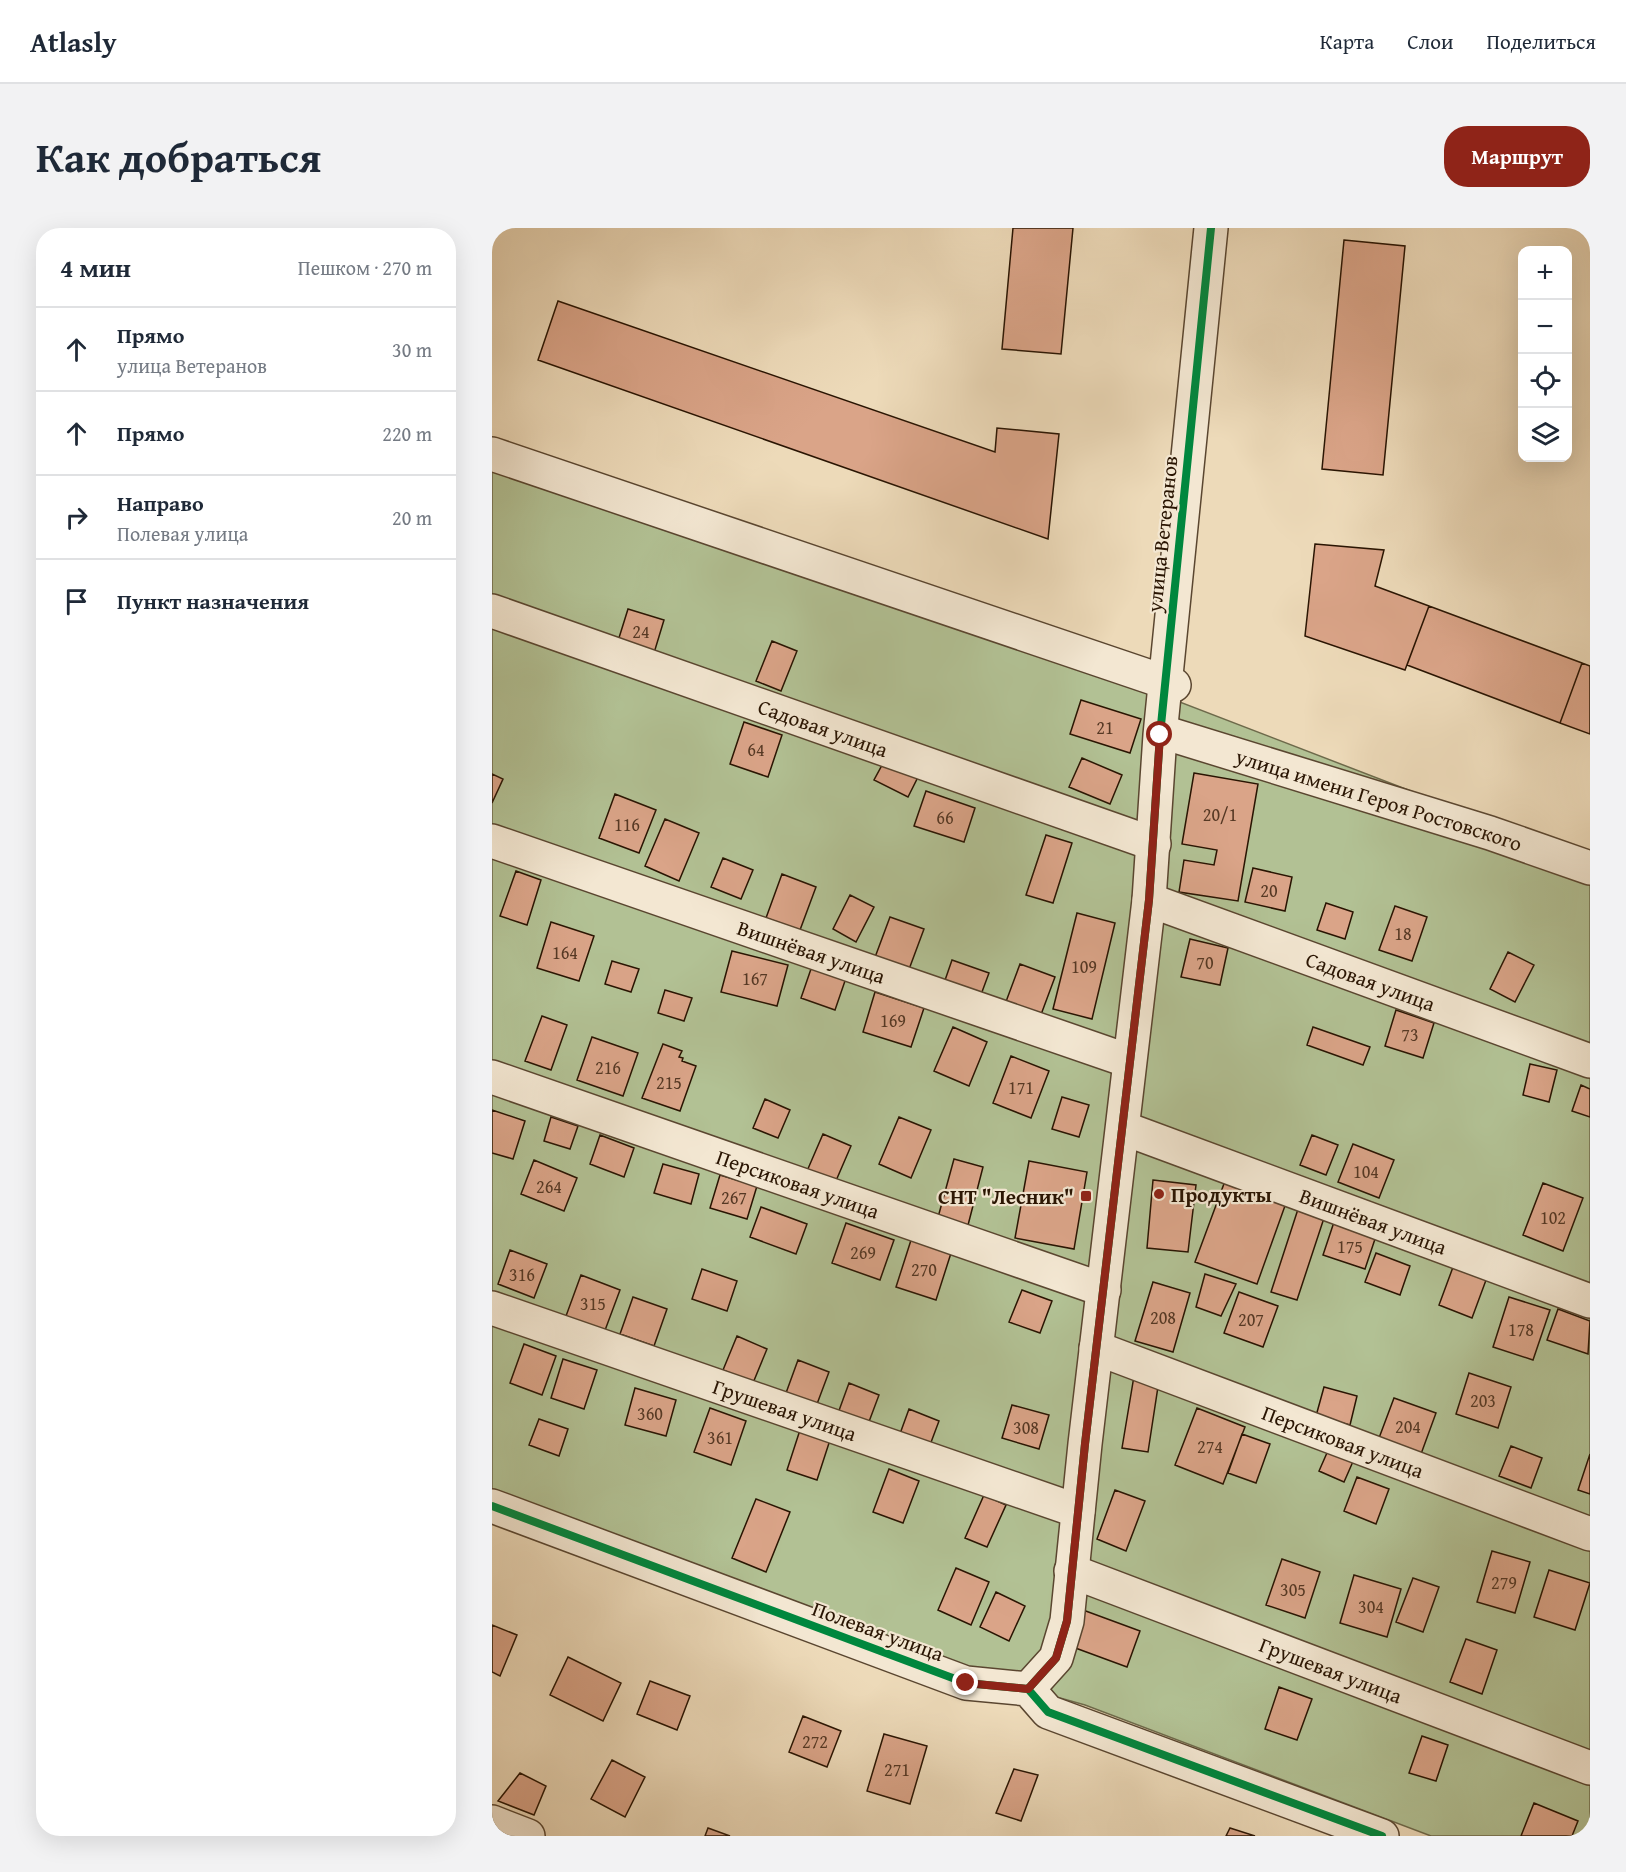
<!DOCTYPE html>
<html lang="ru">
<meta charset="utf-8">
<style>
:root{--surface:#fff;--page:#f2f2f3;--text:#1f2937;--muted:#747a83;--line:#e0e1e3;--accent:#8f2418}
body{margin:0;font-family:"Gentium Book Plus",serif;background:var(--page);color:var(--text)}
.controls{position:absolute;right:18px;top:18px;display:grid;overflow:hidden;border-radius:12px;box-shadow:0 6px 24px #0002}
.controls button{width:54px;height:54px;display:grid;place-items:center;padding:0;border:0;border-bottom:2px solid var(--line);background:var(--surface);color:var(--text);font:30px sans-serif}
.stop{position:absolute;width:18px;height:18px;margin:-14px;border:4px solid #8f2418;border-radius:50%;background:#fff}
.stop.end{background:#8f2418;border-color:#fff;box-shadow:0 2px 6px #0008}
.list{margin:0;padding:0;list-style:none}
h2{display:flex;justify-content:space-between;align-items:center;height:78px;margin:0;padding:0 24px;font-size:26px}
h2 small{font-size:20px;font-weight:400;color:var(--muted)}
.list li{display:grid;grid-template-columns:39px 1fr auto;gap:18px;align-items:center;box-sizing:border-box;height:84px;padding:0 24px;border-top:2px solid var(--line)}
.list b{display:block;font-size:22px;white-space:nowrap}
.list p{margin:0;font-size:20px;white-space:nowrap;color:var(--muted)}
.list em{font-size:20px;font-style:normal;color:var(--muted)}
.icon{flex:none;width:33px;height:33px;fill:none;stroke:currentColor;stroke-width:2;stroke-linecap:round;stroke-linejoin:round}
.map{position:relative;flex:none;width:1098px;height:1608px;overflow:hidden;border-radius:24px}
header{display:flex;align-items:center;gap:36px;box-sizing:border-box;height:84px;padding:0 30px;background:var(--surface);border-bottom:2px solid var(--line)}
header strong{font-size:28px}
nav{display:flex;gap:33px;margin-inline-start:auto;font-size:21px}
.intro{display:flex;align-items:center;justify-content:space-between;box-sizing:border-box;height:144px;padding:0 36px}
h1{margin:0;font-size:42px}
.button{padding:15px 27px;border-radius:24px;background:var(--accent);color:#fff;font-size:21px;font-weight:700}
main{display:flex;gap:36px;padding:0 36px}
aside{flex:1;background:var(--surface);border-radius:24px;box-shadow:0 6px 24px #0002}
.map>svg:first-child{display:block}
.green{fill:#b2c194;stroke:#6e6a4b;stroke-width:1.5}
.building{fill:#daa488;stroke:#291402;stroke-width:1.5}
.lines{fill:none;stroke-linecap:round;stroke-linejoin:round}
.minor-casing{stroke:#5a4630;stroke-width:36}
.minor{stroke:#f3e7d2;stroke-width:33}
.cycleway-casing{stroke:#f3e7d2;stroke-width:11}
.cycleway{stroke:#00873e;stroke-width:8}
.route{stroke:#8f2418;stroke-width:8}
.poi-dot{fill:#8f2418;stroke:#f3e7d2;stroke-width:2}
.labels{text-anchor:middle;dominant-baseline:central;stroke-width:4.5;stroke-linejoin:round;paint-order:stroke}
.number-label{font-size:18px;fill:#553824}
.street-label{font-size:21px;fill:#291402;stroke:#f3e7d2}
.poi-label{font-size:21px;font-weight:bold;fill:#291402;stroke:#f3e7d2;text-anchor:start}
</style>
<header>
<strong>Atlasly</strong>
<nav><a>Карта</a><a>Слои</a><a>Поделиться</a></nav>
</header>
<div class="intro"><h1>Как добраться</h1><a class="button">Маршрут</a></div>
<main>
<aside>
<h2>4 мин<small>Пешком · 270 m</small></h2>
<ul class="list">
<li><svg class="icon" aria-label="ahead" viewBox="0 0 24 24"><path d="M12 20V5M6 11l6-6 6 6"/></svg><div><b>Прямо</b><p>улица Ветеранов</p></div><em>30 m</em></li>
<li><svg class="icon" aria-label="ahead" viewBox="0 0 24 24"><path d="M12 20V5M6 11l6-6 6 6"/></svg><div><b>Прямо</b></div><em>220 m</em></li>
<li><svg class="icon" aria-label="right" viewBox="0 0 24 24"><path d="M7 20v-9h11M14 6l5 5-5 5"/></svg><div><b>Направо</b><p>Полевая улица</p></div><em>20 m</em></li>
<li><svg class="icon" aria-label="arrive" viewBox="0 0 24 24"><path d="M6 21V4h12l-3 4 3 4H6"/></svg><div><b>Пункт назначения</b></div></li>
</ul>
</aside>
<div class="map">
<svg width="1098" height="1608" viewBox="0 0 1098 1608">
<rect width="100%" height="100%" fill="#eddab9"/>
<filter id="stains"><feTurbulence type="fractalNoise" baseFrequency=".00333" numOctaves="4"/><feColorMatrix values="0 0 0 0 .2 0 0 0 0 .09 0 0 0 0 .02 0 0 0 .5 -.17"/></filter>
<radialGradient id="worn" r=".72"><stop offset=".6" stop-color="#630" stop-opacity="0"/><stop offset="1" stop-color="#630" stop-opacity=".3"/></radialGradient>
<!-- green -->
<path class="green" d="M0 238 576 431 1098 632V1608H939L593 1477 536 1461 0 1278Z"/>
<!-- building -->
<path class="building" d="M521 0H581L569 126 510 121Z
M852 12 913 18 891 247 830 241Z
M66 73 503 224 505 200 567 206 556 311 46 132Z
M823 316 892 322 883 358 937 378 913 442 813 408Z
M937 378 1090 435 1068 495 915 437Z
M136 381 172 392 162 425 126 413Z
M280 413 305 423 289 463 264 453Z
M1090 435 1098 438V506L1068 495Z
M589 472 649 491 638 525 578 506Z
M252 494 290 507 276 549 238 536Z
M396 526 429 543 416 569 382 552Z
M590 530 630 547 618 576 577 559Z
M702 545 766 556 746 673 687 664 692 632 722 637 725 622 690 616Z
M0 546 11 551 0 575Z
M434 563 483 580 472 614 422 598Z
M123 566 164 582 147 625 107 610Z
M173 591 207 605 187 653 153 638Z
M554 607 580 615 561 675 534 667Z
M231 630 261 642 249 671 219 659Z
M761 640 800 649 793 683 753 674Z
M24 643 49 652 35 697 8 688Z
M290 646 324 659 308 702 274 690Z
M358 667 382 679 364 714 341 701Z
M834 675 861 684 853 711 825 702Z
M903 678 935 689 920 733 887 722Z
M585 685 623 695 600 791 561 781Z
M398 689 432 701 416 744 382 732Z
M59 694 102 708 87 753 45 740Z
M698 711 736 720 728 757 689 749Z
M240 723 296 737 285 778 229 764Z
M1016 724 1042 737 1023 774 998 761Z
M460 732 497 745 487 772 451 758Z
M120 733 147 741 139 764 113 756Z
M528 736 563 749 547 792 512 779Z
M320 738 354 750 343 782 309 770Z
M173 762 200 770 192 793 166 785Z
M383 764 432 780 419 819 371 804Z
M904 782 942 795 931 830 893 818Z
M50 788 75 797 59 842 33 833Z
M461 799 495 814 477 858 442 843Z
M821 799 878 819 871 837 815 817Z
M100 809 146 825 131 868 85 852Z
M171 816 190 823 187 829 191 830 190 833 204 838 188 883 150 870Z
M519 828 557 843 539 890 501 875Z
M1038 836 1065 842 1057 874 1031 867Z
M1089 857 1098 861V889L1080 883Z
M570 869 597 877 587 909 560 901Z
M273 871 298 882 286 910 261 900Z
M0 882 33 893 21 931 0 925Z
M59 889 86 898 78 921 52 913Z
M407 889 439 902 419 950 387 936Z
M331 906 359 918 343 955 315 943Z
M108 907 142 920 132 949 98 936Z
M820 907 846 917 834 947 808 937Z
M861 916 902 932 887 970 846 954Z
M462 931 491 939 475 1001 445 993Z
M42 932 85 950 72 983 29 966Z
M537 933 595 944 582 1021 523 1010Z
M171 936 207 946 199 976 162 965Z
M228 947 265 958 255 991 218 980Z
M661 952 704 957 696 1024 655 1020Z
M733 953 794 975 765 1056 703 1034Z
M1051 955 1091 970 1071 1023 1031 1007Z
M808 975 834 984 805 1072 779 1064Z
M269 979 315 996 304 1026 258 1009Z
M842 994 884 1008 873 1041 831 1027Z
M354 995 402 1012 388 1052 340 1035Z
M420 1009 460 1022 444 1072 404 1059Z
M18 1022 55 1036 42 1070 6 1056Z
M884 1025 918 1038 908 1067 873 1054Z
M964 1031 997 1044 980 1090 947 1077Z
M210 1041 245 1053 235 1083 200 1071Z
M713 1046 744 1056 729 1088 704 1079Z
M89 1047 128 1062 112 1105 74 1088Z
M661 1054 698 1065 681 1124 643 1113Z
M530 1062 560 1073 548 1105 517 1094Z
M747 1064 786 1078 771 1119 732 1105Z
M141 1069 175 1081 162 1118 128 1106Z
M1017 1069 1058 1082 1041 1132 1001 1119Z
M1066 1081 1098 1093 1096 1126 1055 1112Z
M245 1108 275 1121 261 1155 231 1142Z
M32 1116 64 1128 50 1167 18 1155Z
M71 1131 105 1142 92 1181 59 1170Z
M306 1132 337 1144 325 1176 294 1165Z
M977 1145 1019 1159 1006 1200 964 1186Z
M642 1148 667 1152 656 1224 630 1220Z
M357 1155 387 1167 375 1199 345 1188Z
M832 1159 865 1168 858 1197 824 1188Z
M143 1160 184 1172 174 1208 133 1197Z
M902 1170 944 1185 929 1226 887 1210Z
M520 1177 557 1187 547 1221 510 1210Z
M218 1180 254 1193 239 1237 202 1224Z
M705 1180 753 1199 731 1256 683 1237Z
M417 1181 447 1193 435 1225 405 1214Z
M47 1191 76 1201 67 1228 37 1217Z
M308 1202 338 1212 325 1252 295 1242Z
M750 1206 778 1216 764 1255 736 1245Z
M838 1218 863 1229 852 1254 827 1243Z
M1019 1218 1050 1230 1039 1260 1007 1248Z
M1098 1226V1266L1086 1262Z
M397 1241 427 1253 411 1295 381 1284Z
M865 1249 897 1261 884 1296 852 1283Z
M623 1262 653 1273 634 1323 605 1311Z
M492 1267 514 1277 495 1319 473 1310Z
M264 1271 298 1284 274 1344 240 1330Z
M1000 1323 1038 1334 1023 1385 985 1374Z
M790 1331 828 1344 813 1390 774 1377Z
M464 1340 497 1354 479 1397 446 1382Z
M1057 1342 1098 1355 1083 1402 1042 1389Z
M862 1347 909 1361 895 1409 848 1395Z
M921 1350 947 1359 931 1404 904 1394Z
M504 1364 533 1378 517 1413 488 1399Z
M591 1382 648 1403 635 1439 578 1418Z
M0 1397 25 1407 8 1448 0 1444Z
M974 1411 1005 1422 990 1466 958 1454Z
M76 1429 129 1455 111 1493 58 1467Z
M158 1453 198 1468 185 1502 145 1486Z
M787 1459 820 1471 805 1512 773 1501Z
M311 1488 349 1503 335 1539 297 1524Z
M392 1506 435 1518 418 1576 375 1563Z
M930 1508 956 1517 944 1553 917 1545Z
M120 1532 153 1549 133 1589 99 1571Z
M522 1541 546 1547 529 1593 504 1585Z
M28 1545 54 1558 42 1587 6 1573Z
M1042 1575 1086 1593 1080 1608H1029Z
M216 1600 238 1608H213Z
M738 1600 763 1608H734Z"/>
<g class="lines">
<!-- minor casing -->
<g class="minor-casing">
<g id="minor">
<path d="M0 226 682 457"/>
<path id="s1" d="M0 383 662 616"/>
<path id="s2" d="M677 506 998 605 1098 640"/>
<path id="s3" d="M0 613 637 833"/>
<path id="s4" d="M657 672 1098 833"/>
<path id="s5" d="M0 849 612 1062"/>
<path id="s6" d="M631 900 1098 1073"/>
<path id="s7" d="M0 1080 586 1283"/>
<path id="s8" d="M604 1120 1098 1306"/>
<path d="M0 1278 474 1455 536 1461 556 1484 890 1608"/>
<path id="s9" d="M579 1343 1098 1540"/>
<path d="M536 1461 564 1430 575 1393 593 1216 657 672 668 507 719 0"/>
<path d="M0 1594 36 1608"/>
</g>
</g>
<!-- minor -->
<use href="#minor" class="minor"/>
<!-- cycleway casing -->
<g class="cycleway-casing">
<path id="cycleway" d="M0 1278 474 1455 536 1461 556 1484 890 1608
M536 1461 564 1430 575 1393 593 1216 657 672 668 507 719 0"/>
</g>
<!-- cycleway -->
<use href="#cycleway" class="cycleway"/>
</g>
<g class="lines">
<!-- route -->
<path class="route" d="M474 1455 536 1461 564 1430 575 1393 593 1216 657 672 668 507"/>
</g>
<!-- markers -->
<g class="poi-dot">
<circle cx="667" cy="966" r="6"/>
<rect x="588" y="962" width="12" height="12" rx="3"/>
</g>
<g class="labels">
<!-- number labels -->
<g class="number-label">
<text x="149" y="403">24</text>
<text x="613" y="499">21</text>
<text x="264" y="521">64</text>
<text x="728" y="586">20/1</text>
<text x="453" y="589">66</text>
<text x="135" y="596">116</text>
<text x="777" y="662">20</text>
<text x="911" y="705">18</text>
<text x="73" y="724">164</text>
<text x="713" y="734">70</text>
<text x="592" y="738">109</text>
<text x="263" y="750">167</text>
<text x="401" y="792">169</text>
<text x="918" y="806">73</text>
<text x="116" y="839">216</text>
<text x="177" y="854">215</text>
<text x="529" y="859">171</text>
<text x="874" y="943">104</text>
<text x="57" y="958">264</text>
<text x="242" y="969">267</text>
<text x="1061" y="989">102</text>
<text x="858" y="1018">175</text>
<text x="371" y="1024">269</text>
<text x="432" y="1041">270</text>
<text x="30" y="1046">316</text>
<text x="101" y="1075">315</text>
<text x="671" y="1089">208</text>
<text x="759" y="1091">207</text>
<text x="1029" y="1101">178</text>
<text x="991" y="1172">203</text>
<text x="158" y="1185">360</text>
<text x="916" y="1198">204</text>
<text x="534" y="1199">308</text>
<text x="228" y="1209">361</text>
<text x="718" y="1218">274</text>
<text x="1012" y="1354">279</text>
<text x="801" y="1361">305</text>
<text x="879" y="1378">304</text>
<text x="323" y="1513">272</text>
<text x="405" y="1541">271</text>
</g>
<!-- street labels -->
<g class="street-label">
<text transform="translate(670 306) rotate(-84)">улица Ветеранов</text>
<text stroke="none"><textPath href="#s1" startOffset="351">Садовая улица</textPath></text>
<text stroke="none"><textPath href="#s2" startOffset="220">улица имени Героя Ростовского</textPath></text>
<text stroke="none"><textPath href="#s3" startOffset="338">Вишнёвая улица</textPath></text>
<text stroke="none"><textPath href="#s4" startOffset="236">Садовая улица</textPath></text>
<text stroke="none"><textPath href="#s5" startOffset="324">Персиковая улица</textPath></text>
<text stroke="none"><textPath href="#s6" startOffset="267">Вишнёвая улица</textPath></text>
<text stroke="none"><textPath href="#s7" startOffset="310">Грушевая улица</textPath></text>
<text stroke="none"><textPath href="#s8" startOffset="264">Персиковая улица</textPath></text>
<text transform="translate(386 1403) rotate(20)">Полевая улица</text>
<text stroke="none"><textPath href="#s9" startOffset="278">Грушевая улица</textPath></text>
</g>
<!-- poi labels -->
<g class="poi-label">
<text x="679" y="966">Продукты</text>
<text x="582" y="968" text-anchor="end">СНТ "Лесник"</text>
</g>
</g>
<rect width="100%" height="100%" filter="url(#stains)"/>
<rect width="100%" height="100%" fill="url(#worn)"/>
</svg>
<div class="controls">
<button>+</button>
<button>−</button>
<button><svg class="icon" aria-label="locate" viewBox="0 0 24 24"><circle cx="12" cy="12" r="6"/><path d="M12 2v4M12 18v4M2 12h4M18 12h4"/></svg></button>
<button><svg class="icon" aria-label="layers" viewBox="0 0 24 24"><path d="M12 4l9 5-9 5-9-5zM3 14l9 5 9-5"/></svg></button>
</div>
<div class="stop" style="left:668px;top:507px"></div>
<div class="stop end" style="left:474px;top:1455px"></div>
</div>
</main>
